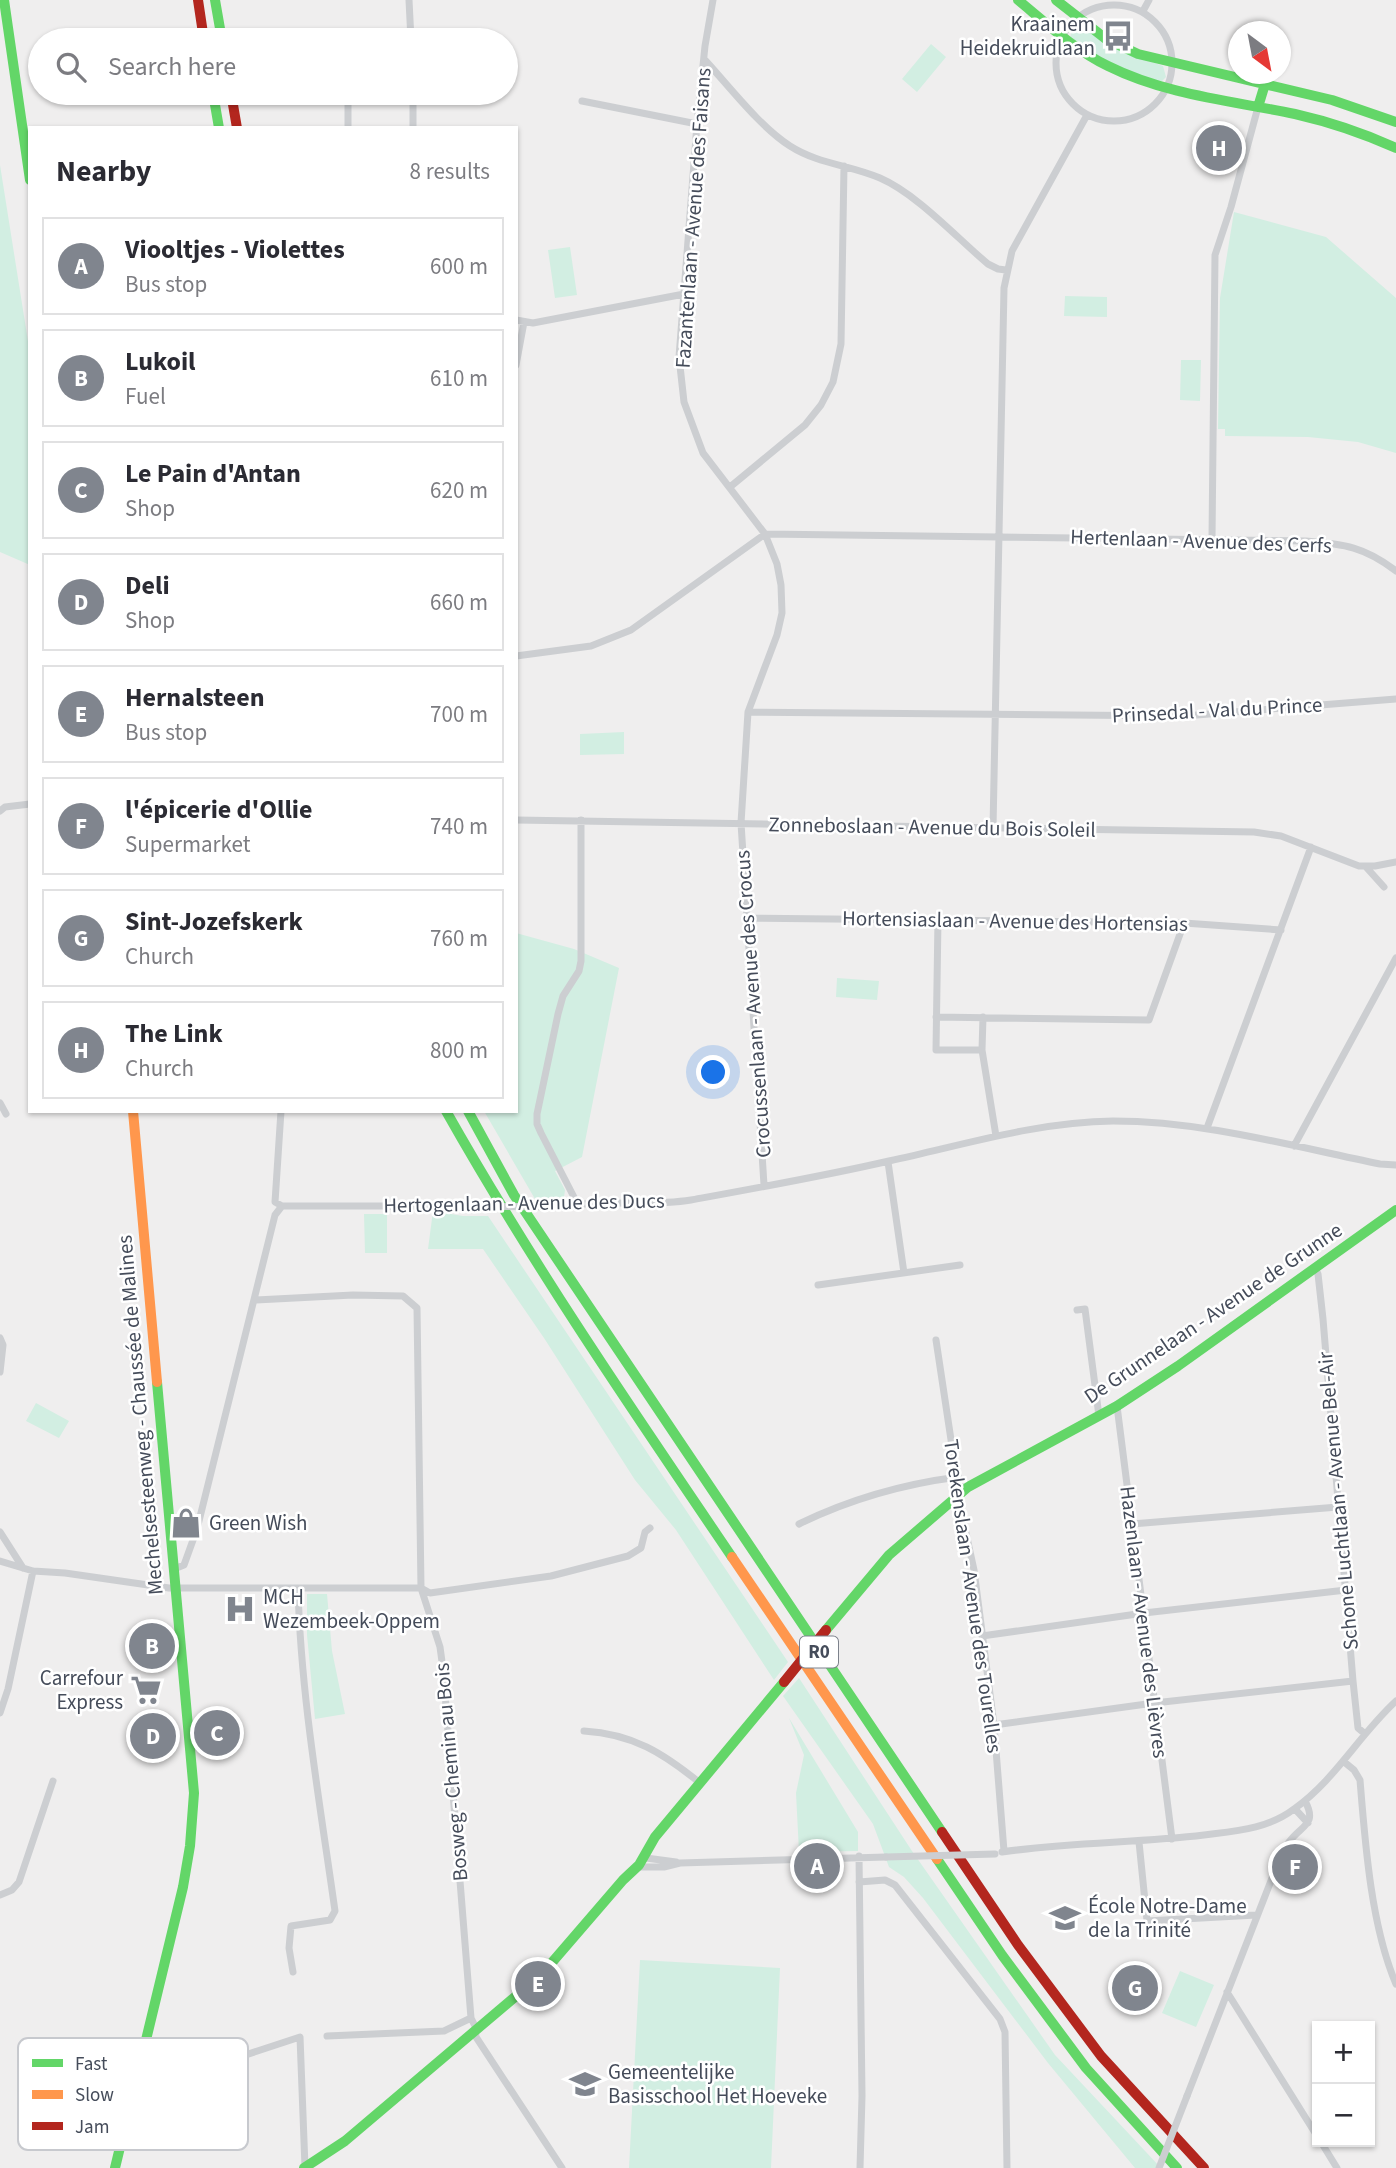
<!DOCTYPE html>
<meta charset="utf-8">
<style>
:root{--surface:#fff;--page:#f2f2f3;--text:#2b2b33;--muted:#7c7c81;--line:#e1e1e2;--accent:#80858e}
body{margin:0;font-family:"Source Sans 3",sans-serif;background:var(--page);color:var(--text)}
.controls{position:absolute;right:21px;bottom:21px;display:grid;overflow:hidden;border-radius:0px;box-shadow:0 2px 5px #0004}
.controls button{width:63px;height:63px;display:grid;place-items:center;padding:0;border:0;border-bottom:2px solid var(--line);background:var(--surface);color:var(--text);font:35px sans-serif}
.compass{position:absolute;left:1228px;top:21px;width:63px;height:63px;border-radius:50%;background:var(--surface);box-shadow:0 2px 5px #0004;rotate:148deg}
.you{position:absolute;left:714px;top:1073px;width:24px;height:24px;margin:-18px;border:5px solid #fff;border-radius:50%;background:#1a73e8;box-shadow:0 0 0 10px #1a73e833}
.badge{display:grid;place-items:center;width:46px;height:46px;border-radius:50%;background:var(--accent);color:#fff;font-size:23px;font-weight:700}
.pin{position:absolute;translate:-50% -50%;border:4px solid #fff;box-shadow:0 2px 7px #0006}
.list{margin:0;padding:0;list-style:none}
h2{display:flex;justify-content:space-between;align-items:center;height:91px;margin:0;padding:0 28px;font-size:30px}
h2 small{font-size:23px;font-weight:400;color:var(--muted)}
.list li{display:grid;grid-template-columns:46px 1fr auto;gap:21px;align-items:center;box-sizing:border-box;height:98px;margin:0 14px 14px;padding:0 14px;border:2px solid var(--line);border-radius:0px}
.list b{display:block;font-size:26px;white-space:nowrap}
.list p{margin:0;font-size:23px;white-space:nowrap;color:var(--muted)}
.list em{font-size:23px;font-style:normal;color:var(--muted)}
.icon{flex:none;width:38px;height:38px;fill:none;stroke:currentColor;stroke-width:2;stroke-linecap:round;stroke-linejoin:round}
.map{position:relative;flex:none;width:1396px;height:2168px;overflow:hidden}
.search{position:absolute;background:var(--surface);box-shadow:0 2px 5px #0004;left:28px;top:28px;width:490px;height:77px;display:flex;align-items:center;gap:18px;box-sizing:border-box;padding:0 24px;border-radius:38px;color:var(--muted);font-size:26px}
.panel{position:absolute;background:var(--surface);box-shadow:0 2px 5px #0004;left:28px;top:126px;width:490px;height:987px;border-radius:0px}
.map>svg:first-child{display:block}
.green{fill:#d2eee2}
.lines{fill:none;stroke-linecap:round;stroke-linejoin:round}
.street{stroke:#ccced1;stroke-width:7}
.fast{stroke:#63d668;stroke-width:10}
.slow{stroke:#ff974d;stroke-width:10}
.jam{stroke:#b3261e;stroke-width:10}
.street-bridge{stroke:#ccced1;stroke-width:7}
.jam-bridge{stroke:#b3261e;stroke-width:10}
.labels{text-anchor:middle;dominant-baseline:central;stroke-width:5;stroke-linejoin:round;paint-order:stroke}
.shield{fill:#fff;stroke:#7d828c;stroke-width:2}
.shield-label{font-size:19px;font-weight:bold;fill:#454c5a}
.poi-label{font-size:21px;fill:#454c5a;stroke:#fff;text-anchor:start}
.street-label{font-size:21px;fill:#454c5a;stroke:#fff}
.key{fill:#fff;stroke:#c7c9ce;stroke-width:2}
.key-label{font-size:19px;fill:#454c5a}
</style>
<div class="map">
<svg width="1396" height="2168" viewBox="0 0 1396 2168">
<rect width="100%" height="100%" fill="#efeeee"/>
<!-- green -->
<path class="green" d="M1078 25 1139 57 1163 66 1166 77 1161 82 1119 69 1070 38 1072 29Z
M931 44 946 57 917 92 902 79Z
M0 165 30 354V565L0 552Z
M1234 212 1326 237 1396 298V453L1358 442 1308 437 1225 436V429H1218L1220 298Z
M570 247 577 295 555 298 548 250Z
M1065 296 1107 297V317L1064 316Z
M1181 360H1201L1200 401 1180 400Z
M624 732V754L580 755V734Z
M516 933 574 949 619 968 582 1157 555 1171 565 1190 564 1197 535 1199 484 1111H516Z
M837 978 879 981 877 1000 836 997Z
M433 1211 463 1216H488L788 1662 774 1680 676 1530 635 1480 544 1338 483 1249H428Z
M364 1214H387V1253H365Z
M36 1403 69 1421 59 1438 26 1421Z
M307 1594H327L332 1651 345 1714 315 1719 307 1635Z
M799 1678 912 1851 1055 2055 1161 2168H1135L1048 2063 923 1898 904 1877 889 1867 873 1824 783 1696Z
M789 1718 858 1832V1851L799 1852 796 1793 804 1755Z
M640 1960 780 1968 771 2168H629Z
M1180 1971 1214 1985 1196 2027 1162 2013Z"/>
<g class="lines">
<!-- street -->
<path class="street" d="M409 0 411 40
M713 0 705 46 697 124 679 357 684 402 703 453 765 534 777 564 781 585 782 613 777 635 748 712 741 823 764 1185
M1056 63a58 58 0 1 1 116 0a58 58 0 1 1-116 0Z
M1143 11 1149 0
M704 59C729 86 760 127 790 146 818 164 850 165 880 178 917 194 957 238 988 264L998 269 1006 270
M348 93V128
M582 101 697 124
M413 128V93
M516 320 533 323 684 294
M516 365 524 322
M730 487 805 425 821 405 833 382 841 344 844 166
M765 534 1306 541C1344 544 1365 547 1396 571
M1212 539 1215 255 1231 207 1258 107
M516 656 591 646 631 630 765 534
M748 712 1184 716 1396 699
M0 811 5 807 30 804
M516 820 1254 832 1281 836 1359 866H1375L1396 862
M993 828 1004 288 1012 251 1087 115
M1366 867 1384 887
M748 918 1184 923 1281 930
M938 919 936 1050H982
M936 1017 1149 1020 1184 923
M983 1017 982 1050 996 1136
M0 1103 6 1114
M281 1111 275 1202 282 1206
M1207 1128 1311 847
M1294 1146 1396 958
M888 1162 904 1273
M577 1203 541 1133 537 1124V1114L558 1014 563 996 579 971 581 961V820
M559 1207C602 1199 648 1207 691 1200 757 1188 824 1176 889 1161 964 1145 1036 1122 1113 1121 1204 1121 1291 1146 1380 1164L1396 1165
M1315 1268 1318 1274 1323 1319 1353 1681 1358 1728 1364 1733
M818 1285 960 1265
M256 1300 353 1295 403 1296 417 1308 421 1588 440 1647 443 1669 471 2018 475 2026 476 2037 562 2168
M1077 1310 1085 1309 1099 1416
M0 1338 3 1345 0 1372
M936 1340 953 1453 960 1484 961 1510 974 1570 994 1725 1004 1851
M1117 1406 1172 1839
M799 1524C848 1500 904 1484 958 1477
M1132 1524 1338 1507
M0 1532 23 1568
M0 1561 33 1571 65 1573 169 1588H421L430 1593 551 1576 628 1556 641 1548 645 1532 650 1528
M174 1569 184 1565 197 1529 275 1215 282 1206H456
M982 1636 1144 1613 1346 1590
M0 1713 8 1689 33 1571
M994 1725 1154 1703 1353 1681
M584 1731C633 1734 663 1753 700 1783
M1343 1761 1354 1770 1360 1780C1365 1842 1371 1926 1396 1984
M1295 1809 1308 1823
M1139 1842 1147 1921 1256 1915
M1002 1852C1069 1842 1137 1843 1204 1835 1235 1831 1268 1829 1294 1809 1335 1780 1359 1735 1396 1701
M859 1856 862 2096 860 2168
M646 1858 676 1862
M639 1867H664L680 1863 886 1857
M859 1882 885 1880 895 1885 1000 2019 1005 2032 1007 2168
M0 1895 12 1890 19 1882 53 1781
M293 1972 289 1948 291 1926 330 1920 335 1911C320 1804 301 1697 298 1589
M1227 1992 1317 2136
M327 2036 444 2031 471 2018
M209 2067 300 2037 305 2167
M1187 2096 1274 1873C1278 1863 1282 1851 1289 1842 1301 1825 1318 1825 1305 1801
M1321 2142 1337 2168"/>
<!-- fast -->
<path class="fast" d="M4 0 30 180
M215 0 222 40
M1018 0C1047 24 1075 50 1108 66 1166 95 1233 101 1295 114 1330 122 1363 133 1396 148
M1056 0 1106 39 1138 54 1332 100 1396 122
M213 93 219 128
M1258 107 1265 84
M446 1111C533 1265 633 1411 732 1557
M468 1111 514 1195 942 1832
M826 1630 889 1555 968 1487 1117 1406 1178 1366 1396 1210
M937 1859 1002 1955 1086 2068 1177 2168
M115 2168 183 1887 190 1846 194 1793 157 1382
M304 2168 345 2141 542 1974 623 1880 639 1865 655 1837 784 1682"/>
<!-- slow -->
<path class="slow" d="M133 1111 157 1382
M732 1557 937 1859"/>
<!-- jam -->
<path class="jam" d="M198 0 204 40
M231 93 237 128
M942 1832 1018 1945 1101 2056 1204 2168"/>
<!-- street-bridge -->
<path class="street-bridge" d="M456 1206 559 1207
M886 1857 995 1854
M1159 2168 1187 2096"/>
<!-- jam-bridge -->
<path class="jam-bridge" d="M784 1682 826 1630"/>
</g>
<!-- icons -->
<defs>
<g id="bus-bare" transform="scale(2.415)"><path d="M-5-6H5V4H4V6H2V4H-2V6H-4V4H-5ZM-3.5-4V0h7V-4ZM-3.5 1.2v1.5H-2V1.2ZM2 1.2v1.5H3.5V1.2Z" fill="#80858e" stroke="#fff" stroke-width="2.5" paint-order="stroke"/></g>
<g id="shop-bare" transform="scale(2.415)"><path d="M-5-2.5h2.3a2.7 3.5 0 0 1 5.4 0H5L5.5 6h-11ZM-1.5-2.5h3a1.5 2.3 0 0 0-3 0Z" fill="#80858e" stroke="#fff" stroke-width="2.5" paint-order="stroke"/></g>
<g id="hospital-bare" transform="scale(2.415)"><path d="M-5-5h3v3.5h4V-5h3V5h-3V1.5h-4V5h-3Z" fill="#80858e" stroke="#fff" stroke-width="2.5" paint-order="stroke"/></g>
<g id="supermarket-bare" transform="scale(2.415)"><path d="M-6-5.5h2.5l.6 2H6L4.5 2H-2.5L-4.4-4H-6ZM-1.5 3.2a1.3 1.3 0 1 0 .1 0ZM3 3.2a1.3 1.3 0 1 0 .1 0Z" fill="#80858e" stroke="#fff" stroke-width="2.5" paint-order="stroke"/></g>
<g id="school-bare" transform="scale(2.415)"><path d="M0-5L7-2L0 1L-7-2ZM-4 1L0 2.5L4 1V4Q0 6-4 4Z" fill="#80858e" stroke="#fff" stroke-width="2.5" paint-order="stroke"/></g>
</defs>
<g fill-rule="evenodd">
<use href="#bus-bare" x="1118" y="36"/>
<use href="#shop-bare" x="186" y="1523"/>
<use href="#hospital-bare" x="240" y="1609"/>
<use href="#supermarket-bare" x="146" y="1690"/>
<use href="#school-bare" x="1065" y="1918"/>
<use href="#school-bare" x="585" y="2084"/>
</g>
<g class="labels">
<!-- shield labels -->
<rect class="shield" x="800" y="1636.5" width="38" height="31" rx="5"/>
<g class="shield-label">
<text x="819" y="1652">R0</text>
</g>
<!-- poi labels -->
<g class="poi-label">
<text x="1095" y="24" text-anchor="end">Kraainem<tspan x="1095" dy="24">Heidekruidlaan</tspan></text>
<text x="209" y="1523">Green Wish</text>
<text x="263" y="1597">MCH<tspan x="263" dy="24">Wezembeek-Oppem</tspan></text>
<text x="123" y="1678" text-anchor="end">Carrefour<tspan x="123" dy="24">Express</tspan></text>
<text x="1088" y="1906">École Notre-Dame<tspan x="1088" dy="24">de la Trinité</tspan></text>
<text x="608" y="2072">Gemeentelijke<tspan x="608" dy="24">Basisschool Het Hoeveke</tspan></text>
</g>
<!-- street labels -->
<g class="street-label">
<text transform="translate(693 218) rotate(-86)">Fazantenlaan - Avenue des Faisans</text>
<text transform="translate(1201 541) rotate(2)">Hertenlaan - Avenue des Cerfs</text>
<text transform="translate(1217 710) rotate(-3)">Prinsedal - Val du Prince</text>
<text transform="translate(932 827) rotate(1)">Zonneboslaan - Avenue du Bois Soleil</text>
<text transform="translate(1015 921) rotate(1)">Hortensiaslaan - Avenue des Hortensias</text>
<text transform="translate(753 1004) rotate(-94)">Crocussenlaan - Avenue des Crocus</text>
<text transform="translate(524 1203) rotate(-1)">Hertogenlaan - Avenue des Ducs</text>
<text transform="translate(1213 1313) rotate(-34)">De Grunnelaan - Avenue de Grunne</text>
<text transform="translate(140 1415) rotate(-95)">Mechelsesteenweg - Chaussée de Malines</text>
<text transform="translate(1338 1501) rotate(-95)">Schone Luchtlaan - Avenue Bel-Air</text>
<text transform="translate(973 1596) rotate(82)">Torekenslaan - Avenue des Tourelles</text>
<text transform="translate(1144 1622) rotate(83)">Hazenlaan - Avenue des Lièvres</text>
<text transform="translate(451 1772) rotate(-95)">Bosweg - Chemin au Bois</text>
</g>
</g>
<!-- legend -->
<rect x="18" y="2038" width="230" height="112" rx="10" class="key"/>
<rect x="32" y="2059" width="31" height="8" fill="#63d668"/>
<rect x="32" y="2090" width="31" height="9" fill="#ff974d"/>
<rect x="32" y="2122" width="31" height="8" fill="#b3261e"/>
<g class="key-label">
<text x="75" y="2070">Fast</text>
<text x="75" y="2101">Slow</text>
<text x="75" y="2133">Jam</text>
</g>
</svg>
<div class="controls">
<button>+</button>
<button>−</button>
</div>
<svg class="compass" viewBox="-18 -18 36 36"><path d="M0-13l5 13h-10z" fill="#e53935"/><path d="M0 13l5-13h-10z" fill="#7c7c81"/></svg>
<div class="you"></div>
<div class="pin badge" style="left:817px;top:1866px">A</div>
<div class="pin badge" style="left:152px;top:1646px">B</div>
<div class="pin badge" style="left:217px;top:1733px">C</div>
<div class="pin badge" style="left:153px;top:1736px">D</div>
<div class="pin badge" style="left:538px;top:1984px">E</div>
<div class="pin badge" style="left:1295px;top:1867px">F</div>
<div class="pin badge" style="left:1135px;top:1988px">G</div>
<div class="pin badge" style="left:1219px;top:148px">H</div>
<div class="search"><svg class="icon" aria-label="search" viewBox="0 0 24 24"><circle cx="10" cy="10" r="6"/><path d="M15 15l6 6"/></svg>Search here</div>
<section class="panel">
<h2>Nearby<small>8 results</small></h2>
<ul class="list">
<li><span class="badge">A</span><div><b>Viooltjes - Violettes</b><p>Bus stop</p></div><em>600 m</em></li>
<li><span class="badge">B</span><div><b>Lukoil</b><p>Fuel</p></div><em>610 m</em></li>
<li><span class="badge">C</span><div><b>Le Pain d'Antan</b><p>Shop</p></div><em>620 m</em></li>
<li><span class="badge">D</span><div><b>Deli</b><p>Shop</p></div><em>660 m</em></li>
<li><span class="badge">E</span><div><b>Hernalsteen</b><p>Bus stop</p></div><em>700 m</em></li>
<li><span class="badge">F</span><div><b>l'épicerie d'Ollie</b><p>Supermarket</p></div><em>740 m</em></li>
<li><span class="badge">G</span><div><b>Sint-Jozefskerk</b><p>Church</p></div><em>760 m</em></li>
<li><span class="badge">H</span><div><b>The Link</b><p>Church</p></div><em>800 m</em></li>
</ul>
</section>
</div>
